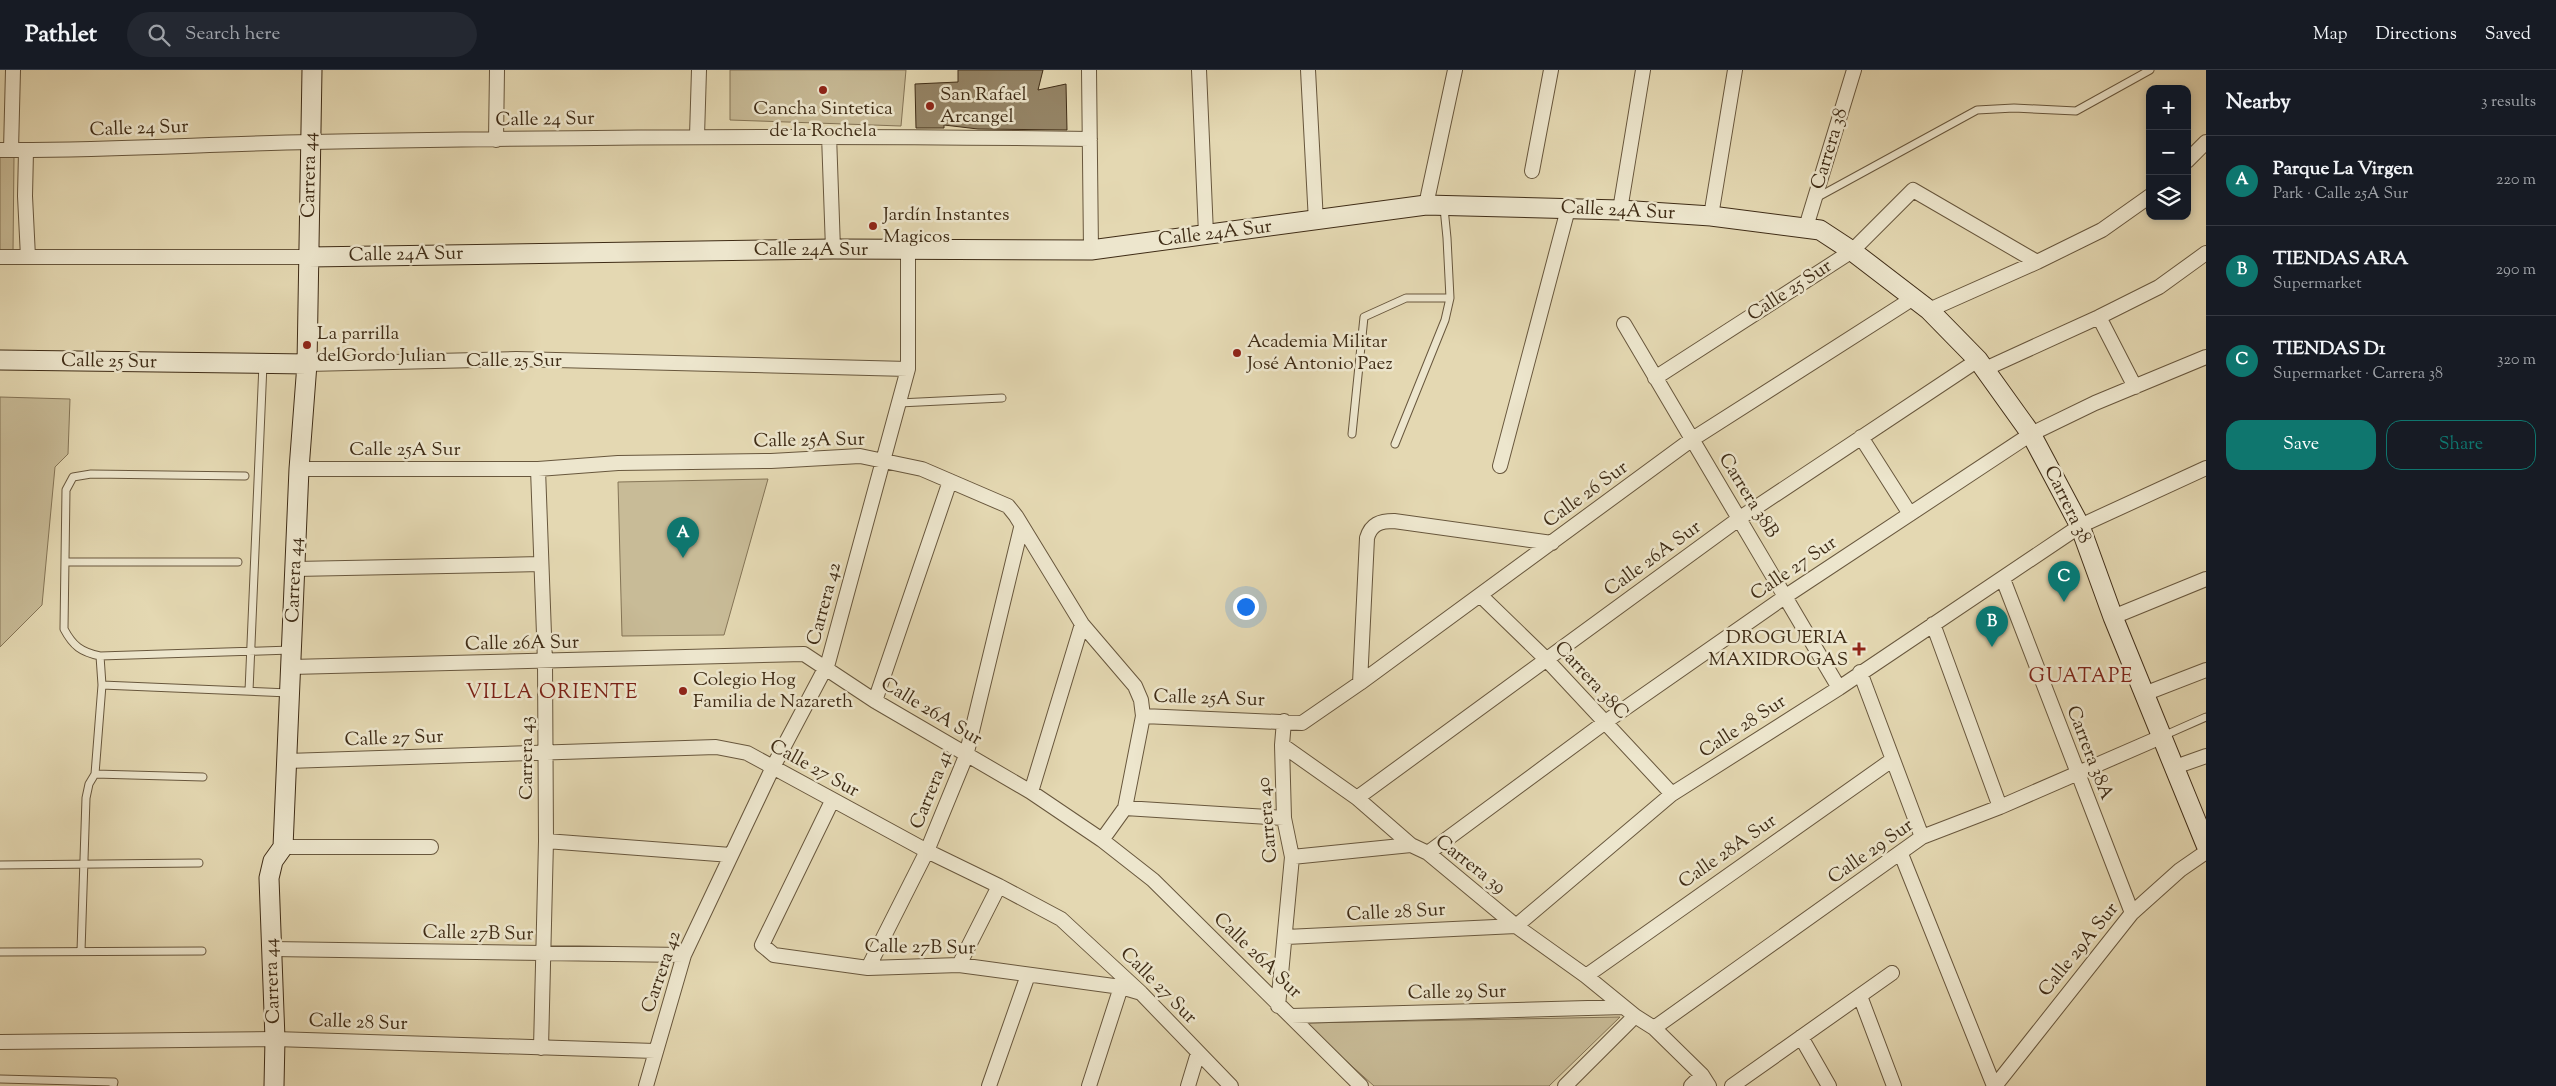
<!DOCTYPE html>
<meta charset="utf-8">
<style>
:root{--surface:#171b24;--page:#242831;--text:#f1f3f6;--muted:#9ea1a6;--line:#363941;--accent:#0f766e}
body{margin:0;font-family:"Sorts Mill Goudy",serif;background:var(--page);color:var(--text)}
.controls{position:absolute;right:15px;top:15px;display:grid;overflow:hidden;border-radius:10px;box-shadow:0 2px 8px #0003}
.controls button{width:45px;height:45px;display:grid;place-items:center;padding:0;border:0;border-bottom:1px solid var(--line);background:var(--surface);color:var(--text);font:25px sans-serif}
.you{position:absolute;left:1245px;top:536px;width:18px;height:18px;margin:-12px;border:4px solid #fff;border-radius:50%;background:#1a73e8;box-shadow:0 0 0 8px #1a73e833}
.badge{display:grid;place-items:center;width:32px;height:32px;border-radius:50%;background:var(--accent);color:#fff;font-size:16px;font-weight:700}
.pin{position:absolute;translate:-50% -41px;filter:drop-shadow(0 1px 2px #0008)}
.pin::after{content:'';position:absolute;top:26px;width:18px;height:15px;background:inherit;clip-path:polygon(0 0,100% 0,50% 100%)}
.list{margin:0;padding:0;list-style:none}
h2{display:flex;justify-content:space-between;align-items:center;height:65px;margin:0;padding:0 20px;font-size:21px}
h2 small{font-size:16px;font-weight:400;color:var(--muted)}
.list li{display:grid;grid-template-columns:32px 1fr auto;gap:15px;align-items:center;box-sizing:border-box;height:90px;padding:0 20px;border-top:1px solid var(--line)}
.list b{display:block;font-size:19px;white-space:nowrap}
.list p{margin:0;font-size:16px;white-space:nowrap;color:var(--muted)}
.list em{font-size:16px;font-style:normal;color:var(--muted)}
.actions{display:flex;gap:10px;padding:15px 20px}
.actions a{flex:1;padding:11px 0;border:1px solid var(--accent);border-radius:15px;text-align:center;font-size:18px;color:var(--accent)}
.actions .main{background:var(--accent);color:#fff}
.icon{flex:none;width:28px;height:28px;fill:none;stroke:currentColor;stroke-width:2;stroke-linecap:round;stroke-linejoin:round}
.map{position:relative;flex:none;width:2206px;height:1016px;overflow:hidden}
header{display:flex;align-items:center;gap:30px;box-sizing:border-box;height:70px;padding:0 25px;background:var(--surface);border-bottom:1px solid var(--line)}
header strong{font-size:24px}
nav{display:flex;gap:28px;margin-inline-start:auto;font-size:18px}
.search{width:350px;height:45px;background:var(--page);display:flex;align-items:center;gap:12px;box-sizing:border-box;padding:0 18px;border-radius:28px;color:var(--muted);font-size:19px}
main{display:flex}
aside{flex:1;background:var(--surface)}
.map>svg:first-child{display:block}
.green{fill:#c8bb97;stroke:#847456}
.building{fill:#958567;stroke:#3f2c16}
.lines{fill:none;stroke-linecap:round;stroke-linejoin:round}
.lane-casing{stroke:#68573d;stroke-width:9}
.street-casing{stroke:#68573d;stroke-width:16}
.secondary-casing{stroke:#3f2c16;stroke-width:21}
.lane{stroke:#ede6cd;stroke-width:7}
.street{stroke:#ede6cd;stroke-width:14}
.secondary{stroke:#ede6cd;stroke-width:19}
.poi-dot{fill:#8f2418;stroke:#ede6cd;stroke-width:2}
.labels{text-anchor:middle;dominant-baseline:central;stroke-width:5;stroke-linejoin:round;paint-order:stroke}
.poi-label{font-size:19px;fill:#3f2c16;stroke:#ede6cd;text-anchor:start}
.street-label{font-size:19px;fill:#3f2c16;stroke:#ede6cd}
.neighbourhood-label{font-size:20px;letter-spacing:1px;fill:#7a1f14;stroke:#ede6cd}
</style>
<header>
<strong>Pathlet</strong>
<div class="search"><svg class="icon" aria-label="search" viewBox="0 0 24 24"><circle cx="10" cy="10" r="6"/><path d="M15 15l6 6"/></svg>Search here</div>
<nav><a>Map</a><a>Directions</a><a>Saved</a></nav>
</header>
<main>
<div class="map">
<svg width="2206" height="1016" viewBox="0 0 2206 1016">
<rect width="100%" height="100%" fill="#e4d8b2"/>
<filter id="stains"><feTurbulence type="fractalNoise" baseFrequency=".004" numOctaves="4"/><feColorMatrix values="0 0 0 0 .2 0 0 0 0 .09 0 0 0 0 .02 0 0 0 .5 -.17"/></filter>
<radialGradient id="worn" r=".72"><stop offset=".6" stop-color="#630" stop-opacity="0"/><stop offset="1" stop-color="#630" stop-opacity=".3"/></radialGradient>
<!-- green -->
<path class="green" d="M730 0H906L901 56 730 50Z
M0 86H14L13 182H0Z
M0 327 70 329 68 384 55 397 42 535 0 577Z
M768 409 724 565 622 566 618 412Z
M1620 947 1549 1016H1374L1304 953Z"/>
<!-- building -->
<path class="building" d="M958 0H1043L1038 20 1066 14 1067 60 978 59 944 55V58H916L915 14 958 12Z"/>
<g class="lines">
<!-- lane casing -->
<g class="lane-casing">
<path id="lane" d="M1816 128 1977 40 2014 38 2076 41 2150 0
M899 333 1002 328
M1352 364 1364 247 1406 228H1450
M1395 374 1445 250 1450 228 1447 168 1444 138
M245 406 91 404 73 407 66 420 64 559C73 576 81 582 100 586L291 580
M65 492H238
M102 615 289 623
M249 621 263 294
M2163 666 2206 647
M95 704 203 707
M0 795 199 793
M81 881 86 728 89 714 95 704 102 615 100 586
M0 882 202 881
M0 1009 114 1012 113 1016"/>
</g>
<!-- street casing -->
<g class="street-casing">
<path id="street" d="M1089 0 1091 180
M1199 0 1206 164
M1308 0 1316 152
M829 65 833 179
M697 66 699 0
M496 70 497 0
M0 80C104 81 208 74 312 72 572 67 831 65 1090 69
M11 80 13 0
M26 81 25 126 28 187
M2187 91 2206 72
M1532 101 1551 0
M1426 135 1455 0
M1620 140 1643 0
M1711 146 1735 0
M1806 157 1854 0
M0 187H309
M1929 240 2037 192 2102 160 2150 126
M2099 247 2135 317
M1624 254 1839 618
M307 294 516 289 908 299
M1985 299 2099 247 2159 217 2206 183
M1655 308 1852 181 1913 120 2037 192
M1861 367 1910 444
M1500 396 1568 139
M299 399H538L618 393 771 391 860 386 922 399 1008 436 1016 446 1082 554 1135 616 1141 630 1143 646 1125 738 1102 770
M538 399 545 592 546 771 541 978
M295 499 541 494
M2003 509 2132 843
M1480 525 1546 589 1672 724
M2113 547 2206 509
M1933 554 2000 737
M291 597 804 584 875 631 1031 722 1102 770 1153 810 1361 1016
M1860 602 1922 767
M1360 613 1367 468C1371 454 1380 451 1394 451L1552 473
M2144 624 2206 600
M875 631 950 411
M1143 646 1302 653 1360 613 1691 370 1915 227
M1282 675 1357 728 1411 775 1428 783 1516 856 1586 906 1635 946 1654 958 1702 1005 1709 1016
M287 691 716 677 747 683 927 781 999 816 1061 849 1141 923 1231 1016
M2175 697 2206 686
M1031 722 1082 554
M1357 728 1740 448 1978 290
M832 731 762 875 774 885 868 898 959 895 1121 917 1138 922
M1125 738 1284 748
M546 771 731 785
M283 777H431
M1428 783 1604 653 1786 526 2031 364 2095 333 2206 287
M1901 784 1994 1016
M1292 787 1411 775
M1286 867 1516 856 1672 724 1839 618 2080 456 2206 398
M271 879 684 885
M959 895 999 816
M868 898 927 781 966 686 1021 458
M1586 906 1892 690
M1860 926 1894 1016
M1278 936 1292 787 1284 748 1282 675 1284 651
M1291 946 1624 937
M1654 958 1922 767 2000 737 2161 667
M1801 967 1829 1016
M0 972 275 969 655 981
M646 1016 684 885 773 697 828 593 908 299V180
M989 1016 1028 905
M1089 1016 1121 917
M1188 1016 1198 983
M1565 1016 1635 946
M1691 1016 1702 1005
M1732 1016 1892 903
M1995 1016 2132 843 2180 800 2206 782"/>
</g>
<!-- secondary casing -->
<g class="secondary-casing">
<path id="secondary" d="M309 187 833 179 1091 180 1426 135 1620 140 1711 146 1820 160 1852 181 1929 240 1978 290 2031 364 2080 456 2113 547 2206 775
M0 290 307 294
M274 1016 275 969 269 808 273 791 283 777 299 399 307 294 312 0"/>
</g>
<!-- lane -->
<use href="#lane" class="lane"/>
<!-- street -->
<use href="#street" class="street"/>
<!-- secondary -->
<use href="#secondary" class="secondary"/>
</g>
<!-- markers -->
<g class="poi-dot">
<circle cx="823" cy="20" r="5"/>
<circle cx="930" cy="36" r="5"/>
<circle cx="873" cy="156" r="5"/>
<circle cx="307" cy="275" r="5"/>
<circle cx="1237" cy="283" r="5"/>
<path d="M1856.5 571.5h5v5h5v5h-5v5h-5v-5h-5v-5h5z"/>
<circle cx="683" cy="621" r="5"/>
</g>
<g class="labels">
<!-- poi labels -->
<g class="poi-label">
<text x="940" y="25">San Rafael<tspan x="940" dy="22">Arcangel</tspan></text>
<text x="823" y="39" text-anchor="middle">Cancha Sintetica<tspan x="823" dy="22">de la Rochela</tspan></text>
<text x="883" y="145">Jardín Instantes<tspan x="883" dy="22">Magicos</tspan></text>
<text x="317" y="264">La parrilla<tspan x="317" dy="22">delGordo Julian</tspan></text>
<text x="1247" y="272">Academia Militar<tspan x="1247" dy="22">José Antonio Paez</tspan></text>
<text x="1848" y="568" text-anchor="end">DROGUERIA<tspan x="1848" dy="22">MAXIDROGAS</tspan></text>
<text x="693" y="610">Colegio Hog<tspan x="693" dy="22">Familia de Nazareth</tspan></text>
</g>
<!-- street labels -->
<g class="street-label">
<text transform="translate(545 50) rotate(-1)">Calle 24 Sur</text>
<text transform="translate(139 59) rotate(-2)">Calle 24 Sur</text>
<text transform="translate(1830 79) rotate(-73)">Carrera 38</text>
<text transform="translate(310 105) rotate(-89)">Carrera 44</text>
<text transform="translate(1618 141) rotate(3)">Calle 24A Sur</text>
<text transform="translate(1215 164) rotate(-7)">Calle 24A Sur</text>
<text x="811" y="180">Calle 24A Sur</text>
<text transform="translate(406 185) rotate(-1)">Calle 24A Sur</text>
<text transform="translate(1790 221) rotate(-33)">Calle 25 Sur</text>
<text x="514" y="291">Calle 25 Sur</text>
<text transform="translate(109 292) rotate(1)">Calle 25 Sur</text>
<text transform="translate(809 371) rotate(-1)">Calle 25A Sur</text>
<text x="405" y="380">Calle 25A Sur</text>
<text transform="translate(1586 425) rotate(-36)">Calle 26 Sur</text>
<text transform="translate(1748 426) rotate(58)">Carrera 38B</text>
<text transform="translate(2067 435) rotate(64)">Carrera 38</text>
<text transform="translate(1653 489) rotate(-36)">Calle 26A Sur</text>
<text transform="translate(1794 499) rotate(-34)">Calle 27 Sur</text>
<text transform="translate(295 510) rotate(-88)">Carrera 44</text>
<text transform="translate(825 534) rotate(-75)">Carrera 42</text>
<text transform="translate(522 574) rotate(-1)">Calle 26A Sur</text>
<text transform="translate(1591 611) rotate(47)">Carrera 38C</text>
<text transform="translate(1209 629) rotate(2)">Calle 25A Sur</text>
<text transform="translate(931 642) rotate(31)">Calle 26A Sur</text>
<text transform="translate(1743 657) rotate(-33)">Calle 28 Sur</text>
<text transform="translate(394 669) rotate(-2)">Calle 27 Sur</text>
<text transform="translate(2089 683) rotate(69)">Carrera 38A</text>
<text transform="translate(527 688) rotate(-90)">Carrera 43</text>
<text transform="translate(814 699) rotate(29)">Calle 27 Sur</text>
<text transform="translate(932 720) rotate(-68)">Carrera 41</text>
<text transform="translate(1268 750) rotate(-95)">Carrera 40</text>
<text transform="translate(1728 782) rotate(-35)">Calle 28A Sur</text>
<text transform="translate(1871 782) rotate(-35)">Calle 29 Sur</text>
<text transform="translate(1470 795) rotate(38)">Carrera 39</text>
<text transform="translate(1396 843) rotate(-3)">Calle 28 Sur</text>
<text transform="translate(478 864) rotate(1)">Calle 27B Sur</text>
<text transform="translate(920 878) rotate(1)">Calle 27B Sur</text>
<text transform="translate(2079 880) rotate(-51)">Calle 29A Sur</text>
<text transform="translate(1257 886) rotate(44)">Calle 26A Sur</text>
<text transform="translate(662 902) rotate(-71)">Carrera 42</text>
<text transform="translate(273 911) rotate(-92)">Carrera 44</text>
<text transform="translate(1158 916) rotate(45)">Calle 27 Sur</text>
<text transform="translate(1457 923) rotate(-1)">Calle 29 Sur</text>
<text transform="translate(358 953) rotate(2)">Calle 28 Sur</text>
</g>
<!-- neighbourhood labels -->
<g class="neighbourhood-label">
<text x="2081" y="607">GUATAPE</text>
<text x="552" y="623">VILLA ORIENTE</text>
</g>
</g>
<rect width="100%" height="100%" filter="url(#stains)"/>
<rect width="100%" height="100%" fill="url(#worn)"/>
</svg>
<div class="controls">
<button>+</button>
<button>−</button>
<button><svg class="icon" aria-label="layers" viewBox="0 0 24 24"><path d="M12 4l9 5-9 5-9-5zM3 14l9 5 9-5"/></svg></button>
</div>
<div class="you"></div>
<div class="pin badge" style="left:683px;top:488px">A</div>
<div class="pin badge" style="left:1992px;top:577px">B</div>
<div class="pin badge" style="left:2064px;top:532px">C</div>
</div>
<aside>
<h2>Nearby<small>3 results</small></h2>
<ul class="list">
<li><span class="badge">A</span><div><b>Parque La Virgen</b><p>Park · Calle 25A Sur</p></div><em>220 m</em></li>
<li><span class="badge">B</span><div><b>TIENDAS ARA</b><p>Supermarket</p></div><em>290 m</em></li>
<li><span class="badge">C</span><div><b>TIENDAS D1</b><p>Supermarket · Carrera 38</p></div><em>320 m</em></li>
</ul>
<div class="actions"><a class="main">Save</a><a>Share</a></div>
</aside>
</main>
